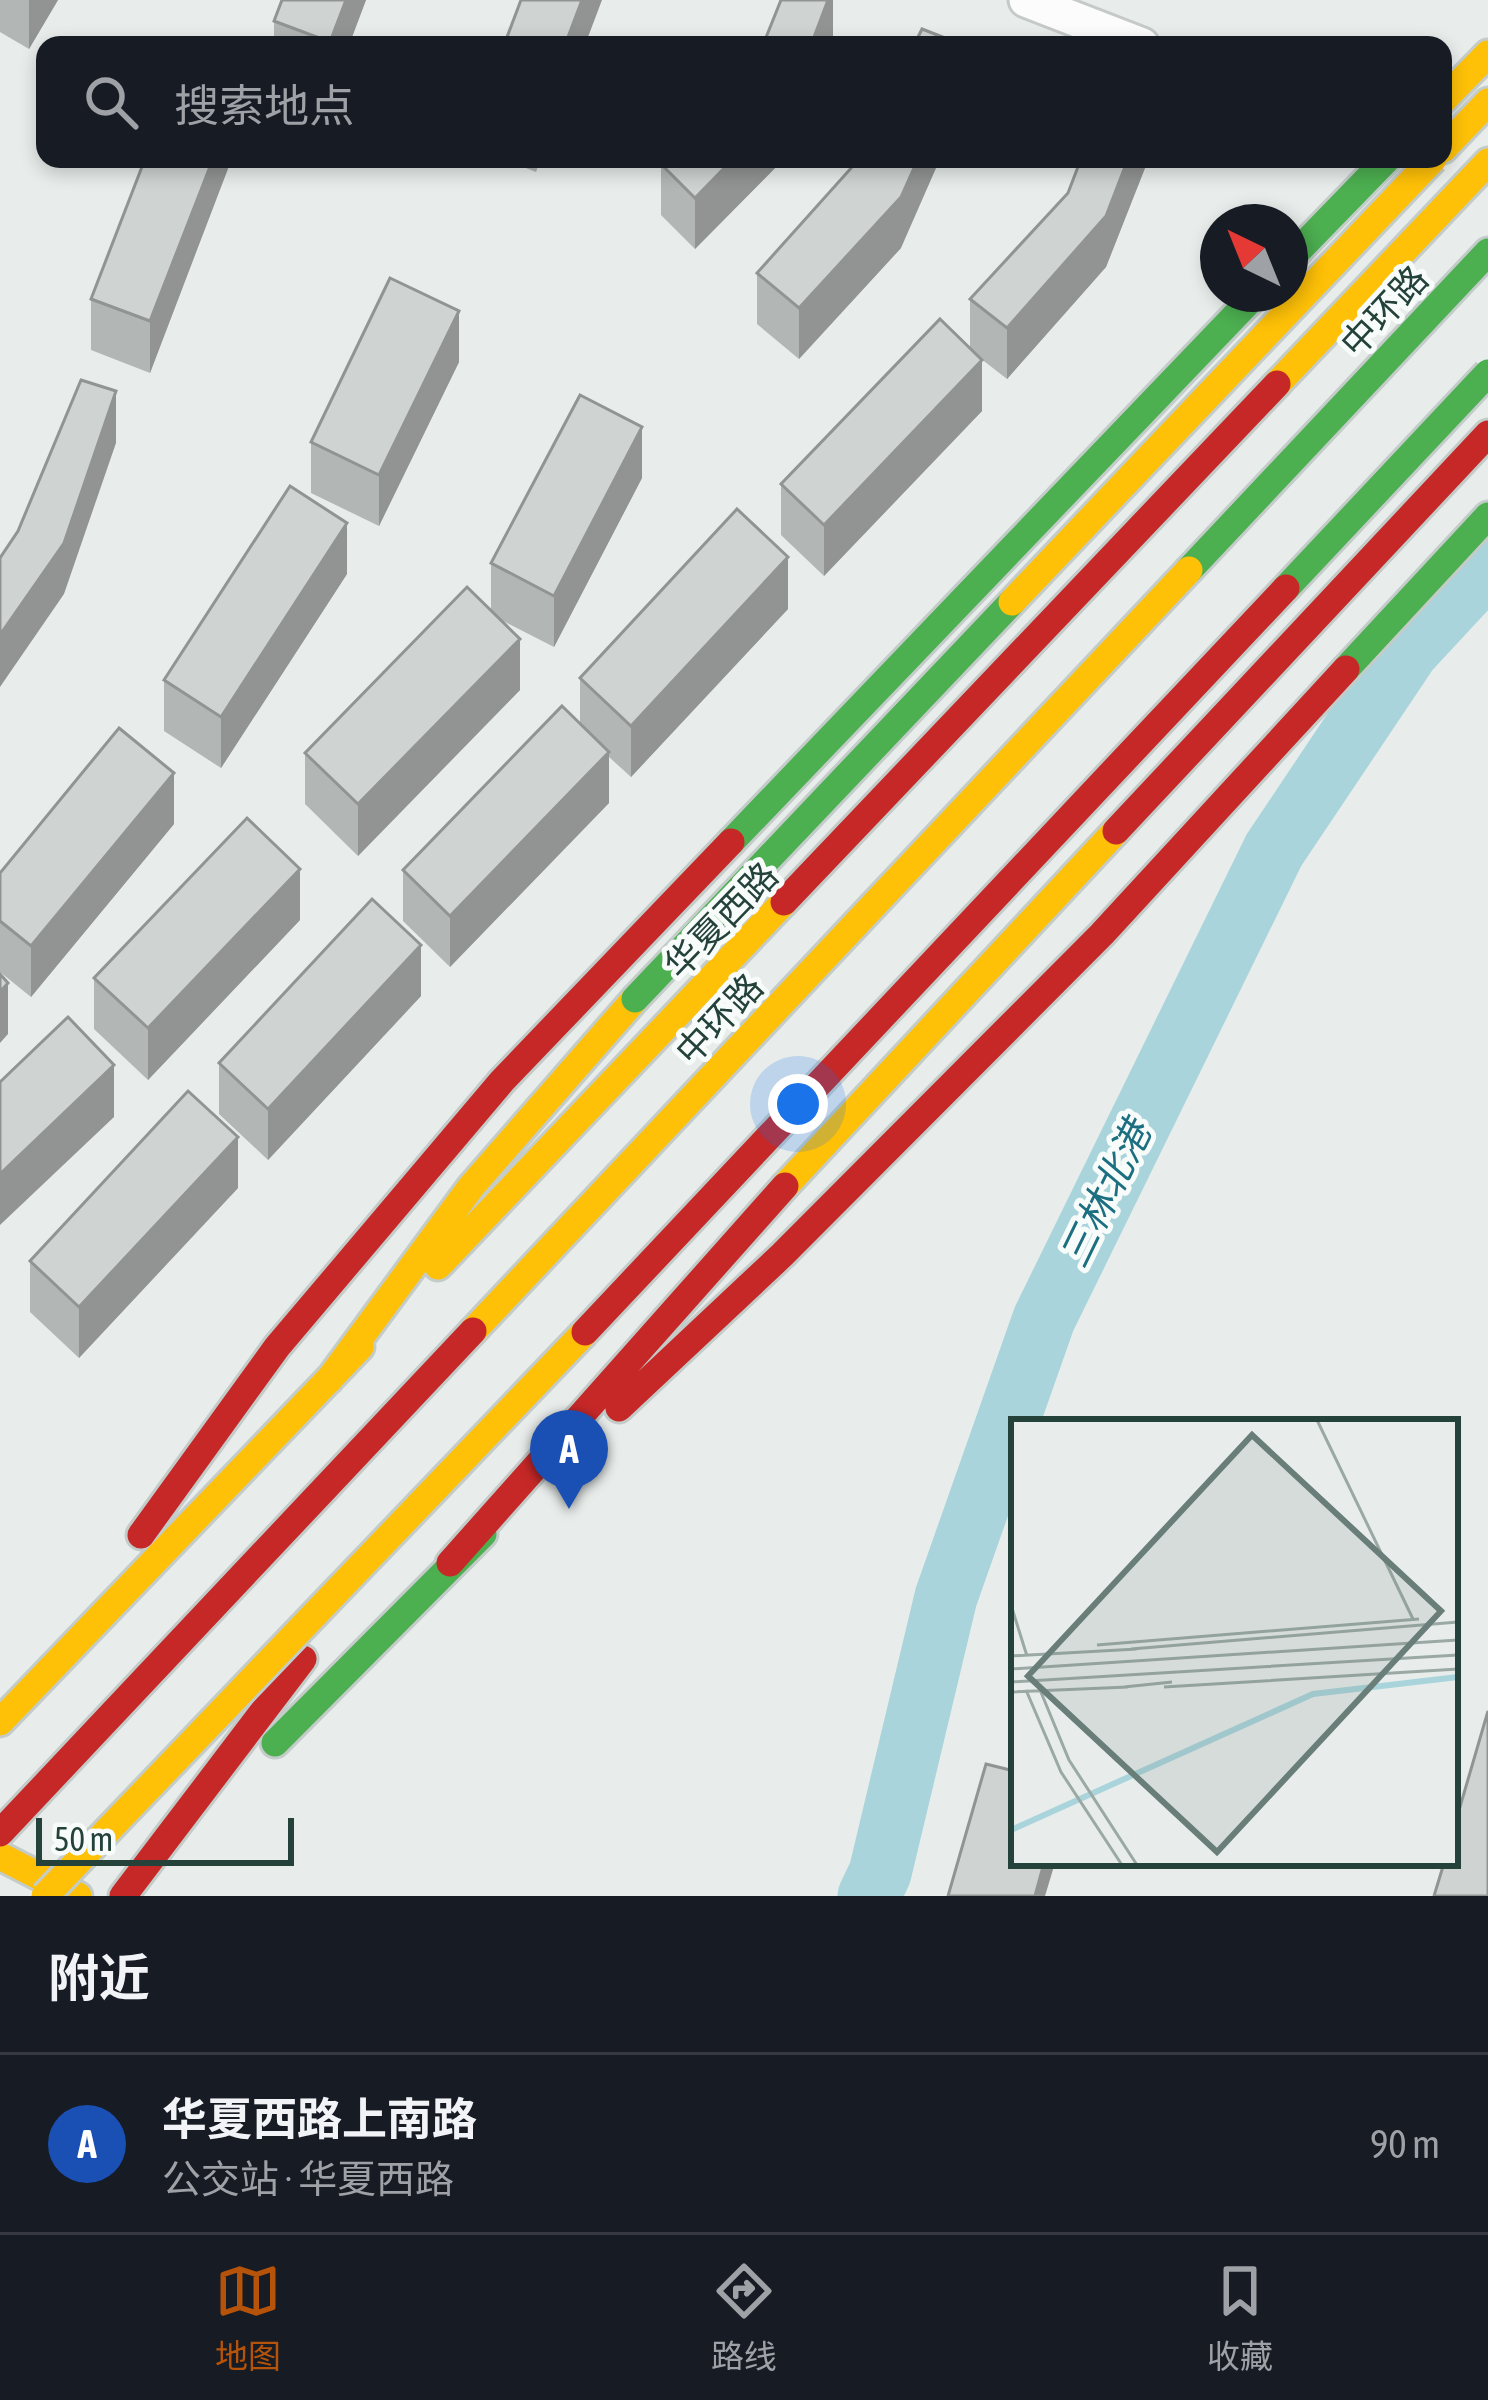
<!DOCTYPE html>
<html lang="zh">
<meta charset="utf-8">
<style>
:root{--surface:#171b24;--page:#20242c;--text:#f1f3f6;--muted:#9ea1a6;--line:#363941;--accent:#b45309}
body{margin:0;font-family:"Asap Condensed","Noto Sans SC",sans-serif;background:var(--page);color:var(--text)}
.compass{position:absolute;left:1200px;top:204px;width:108px;height:108px;border-radius:50%;background:var(--surface);box-shadow:0 6px 18px #0003;rotate:317deg}
.scale{position:absolute;left:36px;bottom:30px;width:258px;box-sizing:border-box;padding-left:12px;border:6px solid #24423a;border-top:0;font-size:33px;line-height:42px;white-space:nowrap;color:#24423a;-webkit-text-stroke:9px #f7fbf9;paint-order:stroke}
.you{position:absolute;left:798px;top:1104px;width:42px;height:42px;margin:-30px;border:9px solid #fff;border-radius:50%;background:#1a73e8;box-shadow:0 0 0 18px #1a73e833}
.badge{display:grid;place-items:center;width:78px;height:78px;border-radius:50%;background:var(--accent);color:#fff;font-size:39px;font-weight:700}
.pin{position:absolute;translate:-50% -99px;filter:drop-shadow(0 3px 6px #0008)}
.pin::after{content:'';position:absolute;top:63px;width:42px;height:36px;background:inherit;clip-path:polygon(0 0,100% 0,50% 100%)}
.list{margin:0;padding:0;list-style:none}
h2{display:flex;justify-content:space-between;align-items:center;height:156px;margin:0;padding:0 48px;font-size:51px}
h2 small{font-size:39px;font-weight:400;color:var(--muted)}
.list li{display:grid;grid-template-columns:78px 1fr auto;gap:36px;align-items:center;box-sizing:border-box;height:180px;padding:0 48px;border-top:3px solid var(--line)}
.list b{display:block;font-size:45px;white-space:nowrap}
.list p{margin:0;font-size:39px;white-space:nowrap;color:var(--muted)}
.list em{font-size:39px;font-style:normal;color:var(--muted)}
.icon{flex:none;width:66px;height:66px;fill:none;stroke:currentColor;stroke-width:2;stroke-linecap:round;stroke-linejoin:round}
.map{position:relative;flex:none;width:1488px;height:1896px;overflow:hidden}
.search{position:absolute;background:var(--surface);box-shadow:0 6px 18px #0003;left:36px;right:36px;top:36px;height:132px;display:flex;align-items:center;gap:30px;box-sizing:border-box;padding:0 42px;border-radius:24px;color:var(--muted);font-size:45px}
.sheet{height:336px;background:var(--surface)}
nav{display:flex;justify-content:space-around;align-items:center;box-sizing:border-box;height:168px;border-top:3px solid var(--line);background:var(--surface);font-size:33px;color:var(--muted)}
nav a{display:grid;justify-items:center;gap:6px}
nav .on{color:var(--accent)}
.map>svg:first-child{display:block}
.lines{fill:none;stroke-linecap:round;stroke-linejoin:round}
.river{stroke:#a9d4db;stroke-width:63}
.street-casing{stroke:#c5cac8;stroke-width:39}
.fast-casing{stroke:#c3ccc9;stroke-width:33}
.slow-casing{stroke:#c3ccc9;stroke-width:33}
.jam-casing{stroke:#c3ccc9;stroke-width:33}
.street{stroke:#fcfcfc;stroke-width:33}
.fast{stroke:#4caf50;stroke-width:27}
.slow{stroke:#ffc107;stroke-width:27}
.jam{stroke:#c62828;stroke-width:27}
.fast-bridge-casing{stroke:#c3ccc9;stroke-width:33;stroke-linecap:butt}
.slow-bridge-casing{stroke:#c3ccc9;stroke-width:33;stroke-linecap:butt}
.jam-bridge-casing{stroke:#c3ccc9;stroke-width:33;stroke-linecap:butt}
.fast-bridge{stroke:#4caf50;stroke-width:27}
.slow-bridge{stroke:#ffc107;stroke-width:27}
.jam-bridge{stroke:#c62828;stroke-width:27}
.wall{fill:#b2b6b5}
.shaded-wall{fill:#919493}
.building{fill:#cfd4d2;stroke:#919493;stroke-width:3}
.labels{text-anchor:middle;dominant-baseline:central;stroke-width:10;stroke-linejoin:round;paint-order:stroke}
.street-label{font-size:36px;fill:#24423a;stroke:#f7fbf9}
.water-label{font-size:39px;font-style:italic;fill:#1c6f80;stroke:#f7fbf9}
.inset-river{fill:none;stroke:#a9d4db;stroke-width:6}
.inset-road{fill:none;stroke:#9aa9a4;stroke-width:3}
.view{fill:#697e78;fill-opacity:0.15;stroke:#697e78;stroke-width:6}
.inset-edge{fill:none;stroke:#24423a;stroke-width:6}
</style>
<div class="map">
<svg width="1488" height="1896" viewBox="0 0 1488 1896">
<rect width="100%" height="100%" fill="#e8edeb"/>
<g class="lines">
<!-- river -->
<path class="river" d="M869 1896 880 1873 946 1597 1044 1319 1274 850 1408 650 1488 564"/>
<!-- street casing -->
<g class="street-casing">
<path id="street" d="M1026 0 1142 45"/>
</g>
<!-- fast casing -->
<g class="fast-casing">
<path id="fast" d="M1290 259 1387 159
M1189 570 1488 252
M1346 669 1488 516
M731 842 1256 294
M275 1743 483 1534"/>
</g>
<!-- slow casing -->
<g class="slow-casing">
<path id="slow" d="M1443 100 1488 54
M1443 149 1488 102
M1277 384 1488 162
M785 1186 1116 831
M438 1266 784 902
M473 1331 1189 570
M329 1380 471 1187 635 999
M0 1722 360 1347
M0 1856 78 1896"/>
</g>
<!-- jam casing -->
<g class="jam-casing">
<path id="jam" d="M1116 831 1488 434
M784 902 1277 384
M619 1408 782 1255 1102 934 1346 669
M141 1535 277 1347 502 1081 731 842
M450 1563 785 1186
M0 1833 473 1331
M123 1896 303 1659"/>
</g>
<!-- street -->
<use href="#street" class="street"/>
<!-- fast -->
<use href="#fast" class="fast"/>
<!-- slow -->
<use href="#slow" class="slow"/>
<!-- jam -->
<use href="#jam" class="jam"/>
<!-- fast-bridge casing -->
<g class="fast-bridge-casing">
<path id="fast-bridge" d="M1286 588 1488 373
M635 999 1012 602"/>
</g>
<!-- slow-bridge casing -->
<g class="slow-bridge-casing">
<path id="slow-bridge" d="M1012 602 1433 159
M45 1896 585 1332"/>
</g>
<!-- jam-bridge casing -->
<g class="jam-bridge-casing">
<path id="jam-bridge" d="M585 1332 1286 588"/>
</g>
<!-- fast-bridge -->
<use href="#fast-bridge" class="fast-bridge"/>
<!-- slow-bridge -->
<use href="#slow-bridge" class="slow-bridge"/>
<!-- jam-bridge -->
<use href="#jam-bridge" class="jam-bridge"/>
</g>
<!-- wall -->
<path class="wall" d="M0 0H58L29 49 0 32Z
M282 0H366L349 45H274V21Z
M231 159 150 373 91 350V299Z
M503 159H541L536 172Z
M784 159 695 249 661 215V164Z
M1145 159V168L1106 267 1007 379 980 358 982 411 824 576 781 535V484L970 348V299Z
M901 248 799 359 757 324V273Z
M459 362 379 526 311 493V442Z
M642 478 554 647 499 619 520 690 358 856 305 804V753L491 611V563Z
M347 574 221 768 164 731V680Z
M788 609 631 777 609 757V803L450 967 403 921V870L580 723V678Z
M174 824 31 997 0 972V873Z
M300 920 148 1080 94 1029V978Z
M421 996 268 1160 219 1114V1063Z
M238 1188 79 1358 30 1312V1261Z"/>
<!-- shaded-wall -->
<path class="shaded-wall" d="M29 0H58L29 49Z
M346 0H366L349 45H330Z
M582 0H602L585 45H565Z
M828 0H833V39L831 45H811Z
M213 159H231V161L150 373V321Z
M733 159H784L695 249V198Z
M918 159H940L901 248 799 359V308Z
M1128 159H1145V168L1106 267 1007 379V328Z
M459 311V362L379 526V475Z
M982 360V411L824 576V525Z
M116 391V443L64 594 0 687V635Z
M642 427V478L554 647V596Z
M347 523V574L221 768V717Z
M788 557V609L631 777V726Z
M520 639V690L358 856V804Z
M609 752V803L450 967V916Z
M174 773V824L31 997V946Z
M300 869V920L148 1080V1028Z
M421 945V996L268 1160V1109Z
M8 983V1034L0 1043V992Z
M114 1065V1117L0 1225V1174Z
M238 1137V1188L79 1358V1307Z
M1044 1863H1055L1045 1896H1035Z"/>
<!-- building -->
<path class="building" d="M282 0H346L330 42 274 21Z
M521 0H582L565 45H504Z
M781 0H828L811 45H763Z
M922 29 963 45H914Z
M145 159H213L150 321 91 299Z
M666 159H733L695 198 661 164Z
M856 159H918L901 197 799 308 757 273 853 166Z
M1081 159H1128L1106 216 1007 328 970 299 1068 193Z
M390 278 459 311 379 475 311 442Z
M940 319 982 360 824 525 781 484Z
M81 380 116 391 64 543 0 635V558L18 531Z
M580 395 642 427 554 596 491 563Z
M290 486 347 523 221 717 164 680Z
M737 509 788 557 631 726 580 678Z
M467 587 520 639 358 804 305 753Z
M562 706 609 752 450 916 403 870Z
M119 728 174 773 31 946 0 921V873Z
M247 818 300 869 148 1028 94 978Z
M372 899 421 945 268 1109 219 1063Z
M0 974 8 983 0 992Z
M68 1017 114 1065 0 1174V1082Z
M188 1091 238 1137 79 1307 30 1261Z
M1488 1711V1896H1434L1444 1863H1455V1824Z
M986 1764 1014 1771V1863H1044L1035 1896H948Z"/>
<g class="labels">
<!-- street labels -->
<g class="street-label">
<text transform="translate(1384 311) rotate(-47)">中环路</text>
<text transform="translate(721 920) rotate(-46)">华夏西路</text>
<text transform="translate(719 1019) rotate(-47)">中环路</text>
</g>
<!-- water labels -->
<g class="water-label">
<text transform="translate(1105 1194) rotate(-64)">三林北港</text>
</g>
</g>
<!-- overview -->
<g transform="translate(1011 1419)">
<rect width="447" height="447" fill="#e8edeb"/>
<path class="inset-river" d="M0 411 302 275 447 258"/>
<path class="inset-road" d="M306 1 402 200M0 186 16 237M86 226 408 200M120 230 447 203M0 237 126 230M0 250 447 221M0 263 447 236M27 266 58 341 126 446M113 268 161 263M153 268 447 250M15 271 50 353 111 446M0 273 117 268"/>
<path class="view" d="M241 16 430 192 206 433 17 257Z"/>
<rect width="447" height="447" class="inset-edge"/>
</g>
</svg>
<svg class="compass" viewBox="-18 -18 36 36"><path d="M0-13l5 13h-10z" fill="#e53935"/><path d="M0 13l5-13h-10z" fill="#9ea1a6"/></svg>
<div class="scale">50 m</div>
<div class="you"></div>
<div class="pin badge" style="left:569px;top:1509px;background:#1a4fb4">A</div>
<div class="search"><svg class="icon" aria-label="search" viewBox="0 0 24 24"><circle cx="10" cy="10" r="6"/><path d="M15 15l6 6"/></svg>搜索地点</div>
</div>
<section class="sheet">
<h2>附近<small></small></h2>
<ul class="list">
<li><span class="badge" style="background:#1a4fb4">A</span><div><b>华夏西路上南路</b><p>公交站 · 华夏西路</p></div><em>90 m</em></li>
</ul>
</section>
<nav>
<a class="on"><svg class="icon" aria-label="map" viewBox="0 0 24 24"><path d="M3 6l6-2 6 2 6-2v14l-6 2-6-2-6 2zM9 4v14M15 6v14"/></svg>地图</a>
<a><svg class="icon" aria-label="directions" viewBox="0 0 24 24"><path d="M12 3l9 9-9 9-9-9zM9 14v-3h6M13 9l2 2-2 2"/></svg>路线</a>
<a><svg class="icon" aria-label="saved" viewBox="0 0 24 24"><path d="M7 4h10v16l-5-4-5 4z"/></svg>收藏</a>
</nav>
